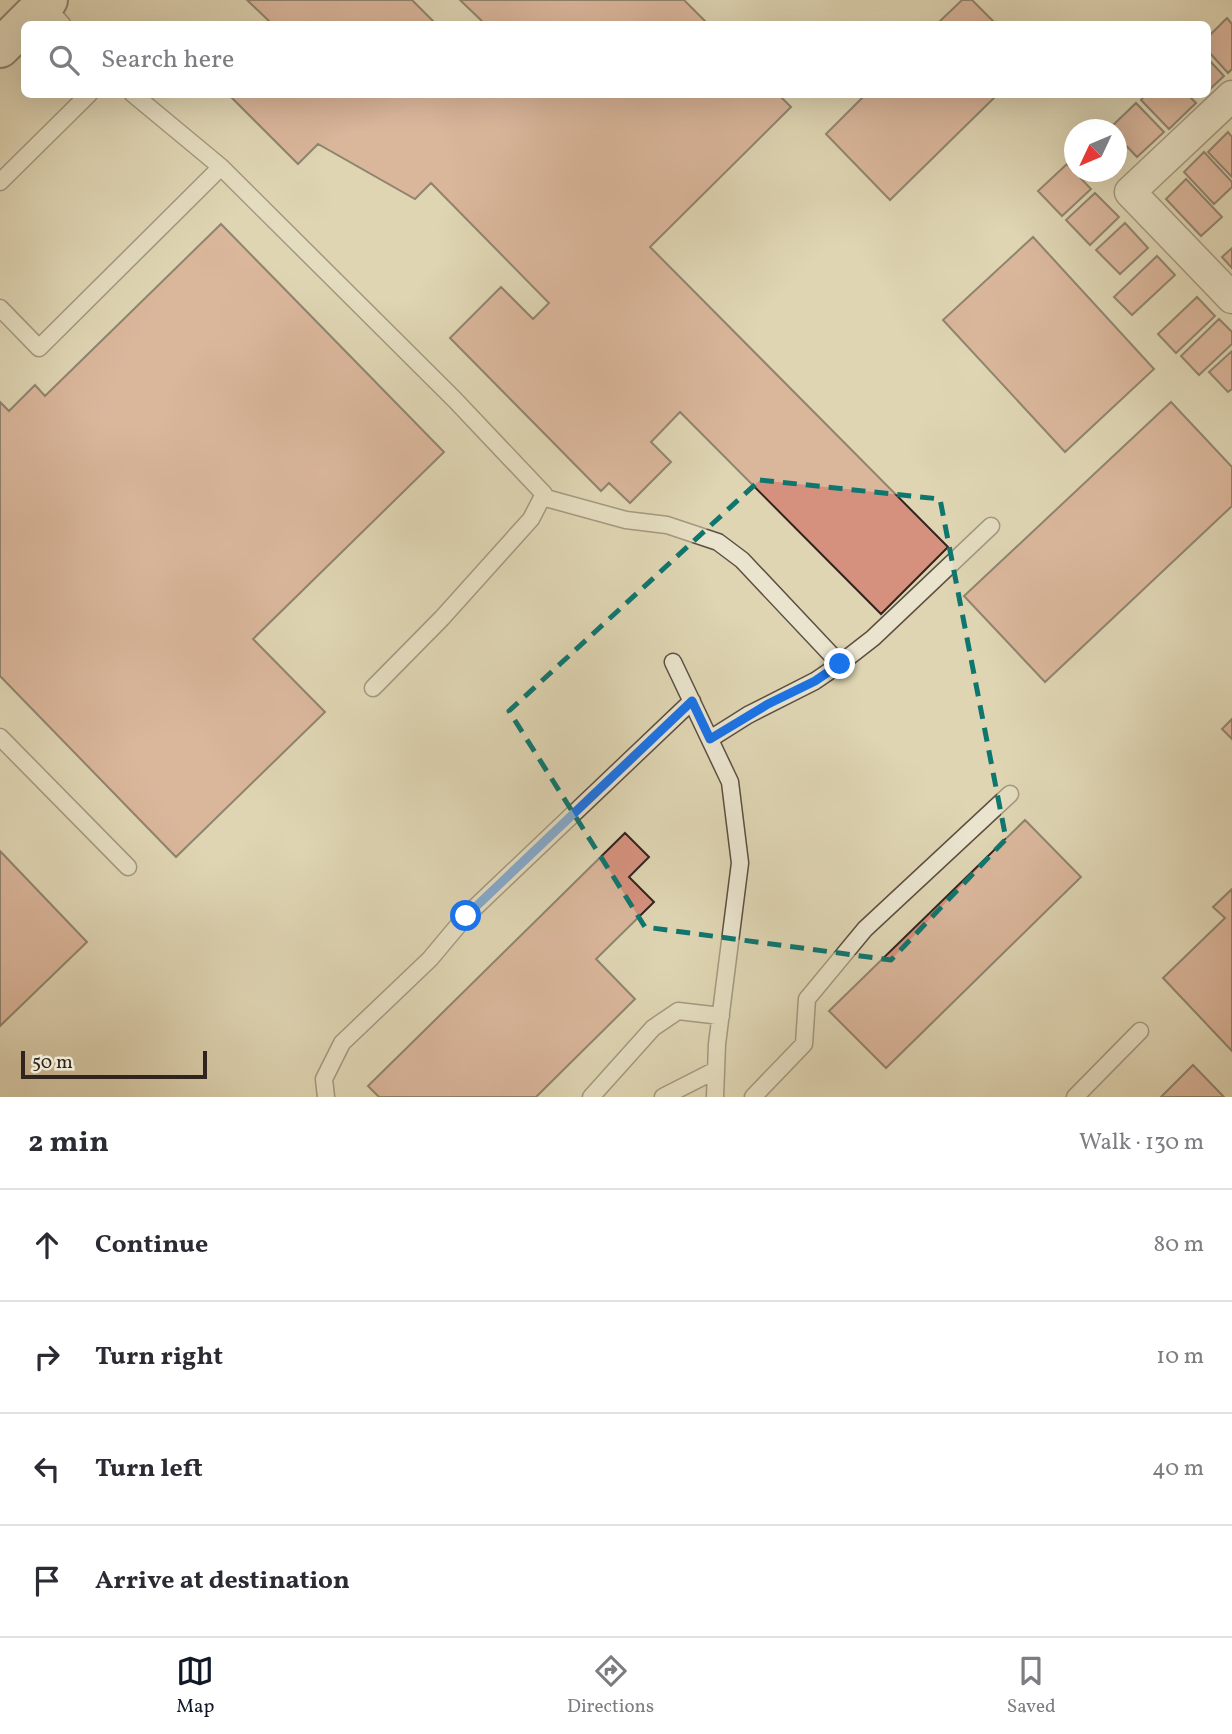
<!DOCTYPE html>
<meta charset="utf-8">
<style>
:root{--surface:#fff;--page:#f2f2f3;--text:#2b2b33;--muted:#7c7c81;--line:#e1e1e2;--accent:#111827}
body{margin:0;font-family:Vollkorn,serif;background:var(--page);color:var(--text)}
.compass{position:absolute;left:1064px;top:119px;width:63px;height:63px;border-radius:50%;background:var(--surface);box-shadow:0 7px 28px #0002;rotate:226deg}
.scale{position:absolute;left:21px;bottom:18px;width:186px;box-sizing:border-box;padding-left:7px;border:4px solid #31231e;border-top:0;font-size:19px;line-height:24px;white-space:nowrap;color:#31231e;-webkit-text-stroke:5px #eae4ce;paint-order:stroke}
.stop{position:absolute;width:21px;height:21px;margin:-16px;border:5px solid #1a73e8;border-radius:50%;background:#fff}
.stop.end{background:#1a73e8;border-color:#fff;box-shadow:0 2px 7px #0008}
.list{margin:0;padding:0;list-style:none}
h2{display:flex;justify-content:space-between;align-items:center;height:91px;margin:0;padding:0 28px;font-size:30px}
h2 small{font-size:23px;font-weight:400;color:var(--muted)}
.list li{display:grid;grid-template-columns:46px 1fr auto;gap:21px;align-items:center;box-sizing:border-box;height:112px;padding:0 28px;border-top:2px solid var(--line)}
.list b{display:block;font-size:26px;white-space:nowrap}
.list em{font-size:23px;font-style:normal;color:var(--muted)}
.icon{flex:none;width:38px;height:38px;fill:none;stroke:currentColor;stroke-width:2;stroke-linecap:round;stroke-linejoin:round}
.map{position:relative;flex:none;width:1232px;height:1097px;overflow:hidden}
.search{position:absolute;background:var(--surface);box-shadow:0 7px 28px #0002;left:21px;right:21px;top:21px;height:77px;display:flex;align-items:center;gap:18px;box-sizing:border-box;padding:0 24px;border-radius:10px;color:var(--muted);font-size:26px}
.sheet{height:539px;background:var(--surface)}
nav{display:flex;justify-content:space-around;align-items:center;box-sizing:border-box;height:98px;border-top:2px solid var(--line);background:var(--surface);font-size:19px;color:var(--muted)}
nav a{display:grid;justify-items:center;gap:4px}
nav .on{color:var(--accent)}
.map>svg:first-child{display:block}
.building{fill:#d5917e;stroke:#31231e;stroke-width:2}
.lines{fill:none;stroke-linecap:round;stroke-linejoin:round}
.service-casing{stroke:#5c5043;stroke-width:19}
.minor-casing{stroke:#5c5043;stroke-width:33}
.secondary-casing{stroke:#31231e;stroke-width:42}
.service{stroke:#eae4ce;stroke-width:16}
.minor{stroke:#eae4ce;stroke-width:30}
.secondary{stroke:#eae4ce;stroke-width:38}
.route{stroke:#1a73e8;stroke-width:9}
.marked{fill:none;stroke:#0f766e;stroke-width:5;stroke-dasharray:14 9;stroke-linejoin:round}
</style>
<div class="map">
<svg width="1232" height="1097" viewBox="0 0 1232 1097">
<rect width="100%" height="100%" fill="#dfd5b3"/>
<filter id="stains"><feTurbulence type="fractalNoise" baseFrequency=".00286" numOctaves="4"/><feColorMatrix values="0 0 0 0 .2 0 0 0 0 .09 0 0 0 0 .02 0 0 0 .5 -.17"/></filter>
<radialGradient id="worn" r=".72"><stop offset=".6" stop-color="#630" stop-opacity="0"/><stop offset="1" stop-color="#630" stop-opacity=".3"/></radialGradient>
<!-- building -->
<path class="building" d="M247 0H412L436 24H272Z
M460 0H684L708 24H485Z
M962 0H972L996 24H937Z
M1227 18 1232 24V69L1228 73 1208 51V37Z
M1208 59 1224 76 1208 91Z
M232 94H778L791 107 650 247 948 547 881 614 680 412 651 442 671 462 630 503 609 483 601 491 450 338 501 287 533 319 549 303 431 183 415 199 318 144 298 164 230 96Z
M866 94H998L890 200 826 134Z
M1146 94H1187L1196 103 1169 129 1141 100Z
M1136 103 1164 132 1137 157 1116 135V130L1110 128Z
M1228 132 1232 137V177L1208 152Z
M1204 152 1232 182V187L1214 204 1184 172Z
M1067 164 1091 189 1062 216 1038 191Z
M1186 179 1222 217 1201 236 1166 199Z
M1095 193 1119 217 1090 245 1066 220Z
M1125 223 1148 248 1120 274 1096 250Z
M221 224 444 452 253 639 325 712 176 857 0 676V402L9 411 35 385 45 396Z
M1033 237 1154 369 1065 452 943 320Z
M1232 248V268L1222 257Z
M1157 256 1175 275 1132 315 1114 297Z
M1197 297 1215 316 1176 353 1158 334Z
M1219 319 1232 332V344L1199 375 1181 356Z
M1232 351V389L1228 392 1209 372Z
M1171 402 1232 467V506L1045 682 964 596Z
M1232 719V739L1222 729Z
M1025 820 1081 877 886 1068 829 1011Z
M625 833 649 857 629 877 654 902 596 959 635 999 536 1097H379L368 1086Z
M0 851 87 942 0 1026Z
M1232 889V1051L1163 978 1225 918 1213 907Z
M1193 1065 1224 1097H1161Z"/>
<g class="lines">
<!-- service casing -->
<g class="service-casing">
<path id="service" d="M44 4 62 24
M133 94 221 167 455 400 544 494 531 519 442 618 373 688
M0 182 89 94
M0 308 39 348 221 167
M542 497 626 520 667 525 718 542 742 560 840 664
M673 662 730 782 740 863 717 1044 715 1097
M0 737 128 867
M710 739 748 715 815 681 837 666 873 638 991 526
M326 1097 324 1079 342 1043 430 959 466 916 692 701
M591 1097 653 1028 678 1011 721 1016
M663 1097 716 1070
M753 1097 804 1044 807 999 865 929 1010 794
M1075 1097 1140 1031"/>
</g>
<!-- minor casing -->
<g class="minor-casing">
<path id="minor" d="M1232 96 1130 192 1232 298"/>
</g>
<!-- secondary casing -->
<g class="secondary-casing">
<path id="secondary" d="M0 48 48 0"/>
</g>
<!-- service -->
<use href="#service" class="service"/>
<!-- minor -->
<use href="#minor" class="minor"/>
<!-- secondary -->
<use href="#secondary" class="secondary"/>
</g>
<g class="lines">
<!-- route -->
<path class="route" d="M466 916 692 701 710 739 768 704 815 681 840 664"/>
</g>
<!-- marked area -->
<path d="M0 0H1232V1097H0ZM760 480 940 499 1006 839 891 960 645 927 509 711Z" fill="#dfd5b3" fill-opacity=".55" fill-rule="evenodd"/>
<path class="marked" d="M760 480 940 499 1006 839 891 960 645 927 509 711Z"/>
<rect width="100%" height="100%" filter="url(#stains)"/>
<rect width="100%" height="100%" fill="url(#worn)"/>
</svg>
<svg class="compass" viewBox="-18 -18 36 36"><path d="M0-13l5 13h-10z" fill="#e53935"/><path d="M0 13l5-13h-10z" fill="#7c7c81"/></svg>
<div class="scale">50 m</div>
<div class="stop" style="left:466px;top:916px"></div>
<div class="stop end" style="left:840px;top:664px"></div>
<div class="search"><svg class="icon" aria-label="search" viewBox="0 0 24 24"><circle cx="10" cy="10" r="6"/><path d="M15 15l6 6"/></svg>Search here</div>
</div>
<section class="sheet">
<h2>2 min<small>Walk · 130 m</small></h2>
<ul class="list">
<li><svg class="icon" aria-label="ahead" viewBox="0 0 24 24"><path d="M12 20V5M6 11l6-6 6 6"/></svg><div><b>Continue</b></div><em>80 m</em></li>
<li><svg class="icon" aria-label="right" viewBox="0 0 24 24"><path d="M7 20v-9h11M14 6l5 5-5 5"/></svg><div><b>Turn right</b></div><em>10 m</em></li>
<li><svg class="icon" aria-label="left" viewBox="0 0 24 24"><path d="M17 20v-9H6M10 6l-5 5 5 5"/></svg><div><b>Turn left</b></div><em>40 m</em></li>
<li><svg class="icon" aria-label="arrive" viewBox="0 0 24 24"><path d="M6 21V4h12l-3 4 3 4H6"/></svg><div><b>Arrive at destination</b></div></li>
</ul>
</section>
<nav>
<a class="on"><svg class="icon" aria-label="map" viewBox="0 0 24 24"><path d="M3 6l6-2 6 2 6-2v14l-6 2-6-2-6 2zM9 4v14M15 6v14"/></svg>Map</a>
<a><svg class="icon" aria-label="directions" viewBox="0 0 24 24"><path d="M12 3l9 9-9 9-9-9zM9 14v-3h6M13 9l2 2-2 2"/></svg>Directions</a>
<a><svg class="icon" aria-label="saved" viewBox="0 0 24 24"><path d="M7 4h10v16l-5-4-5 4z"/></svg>Saved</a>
</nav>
